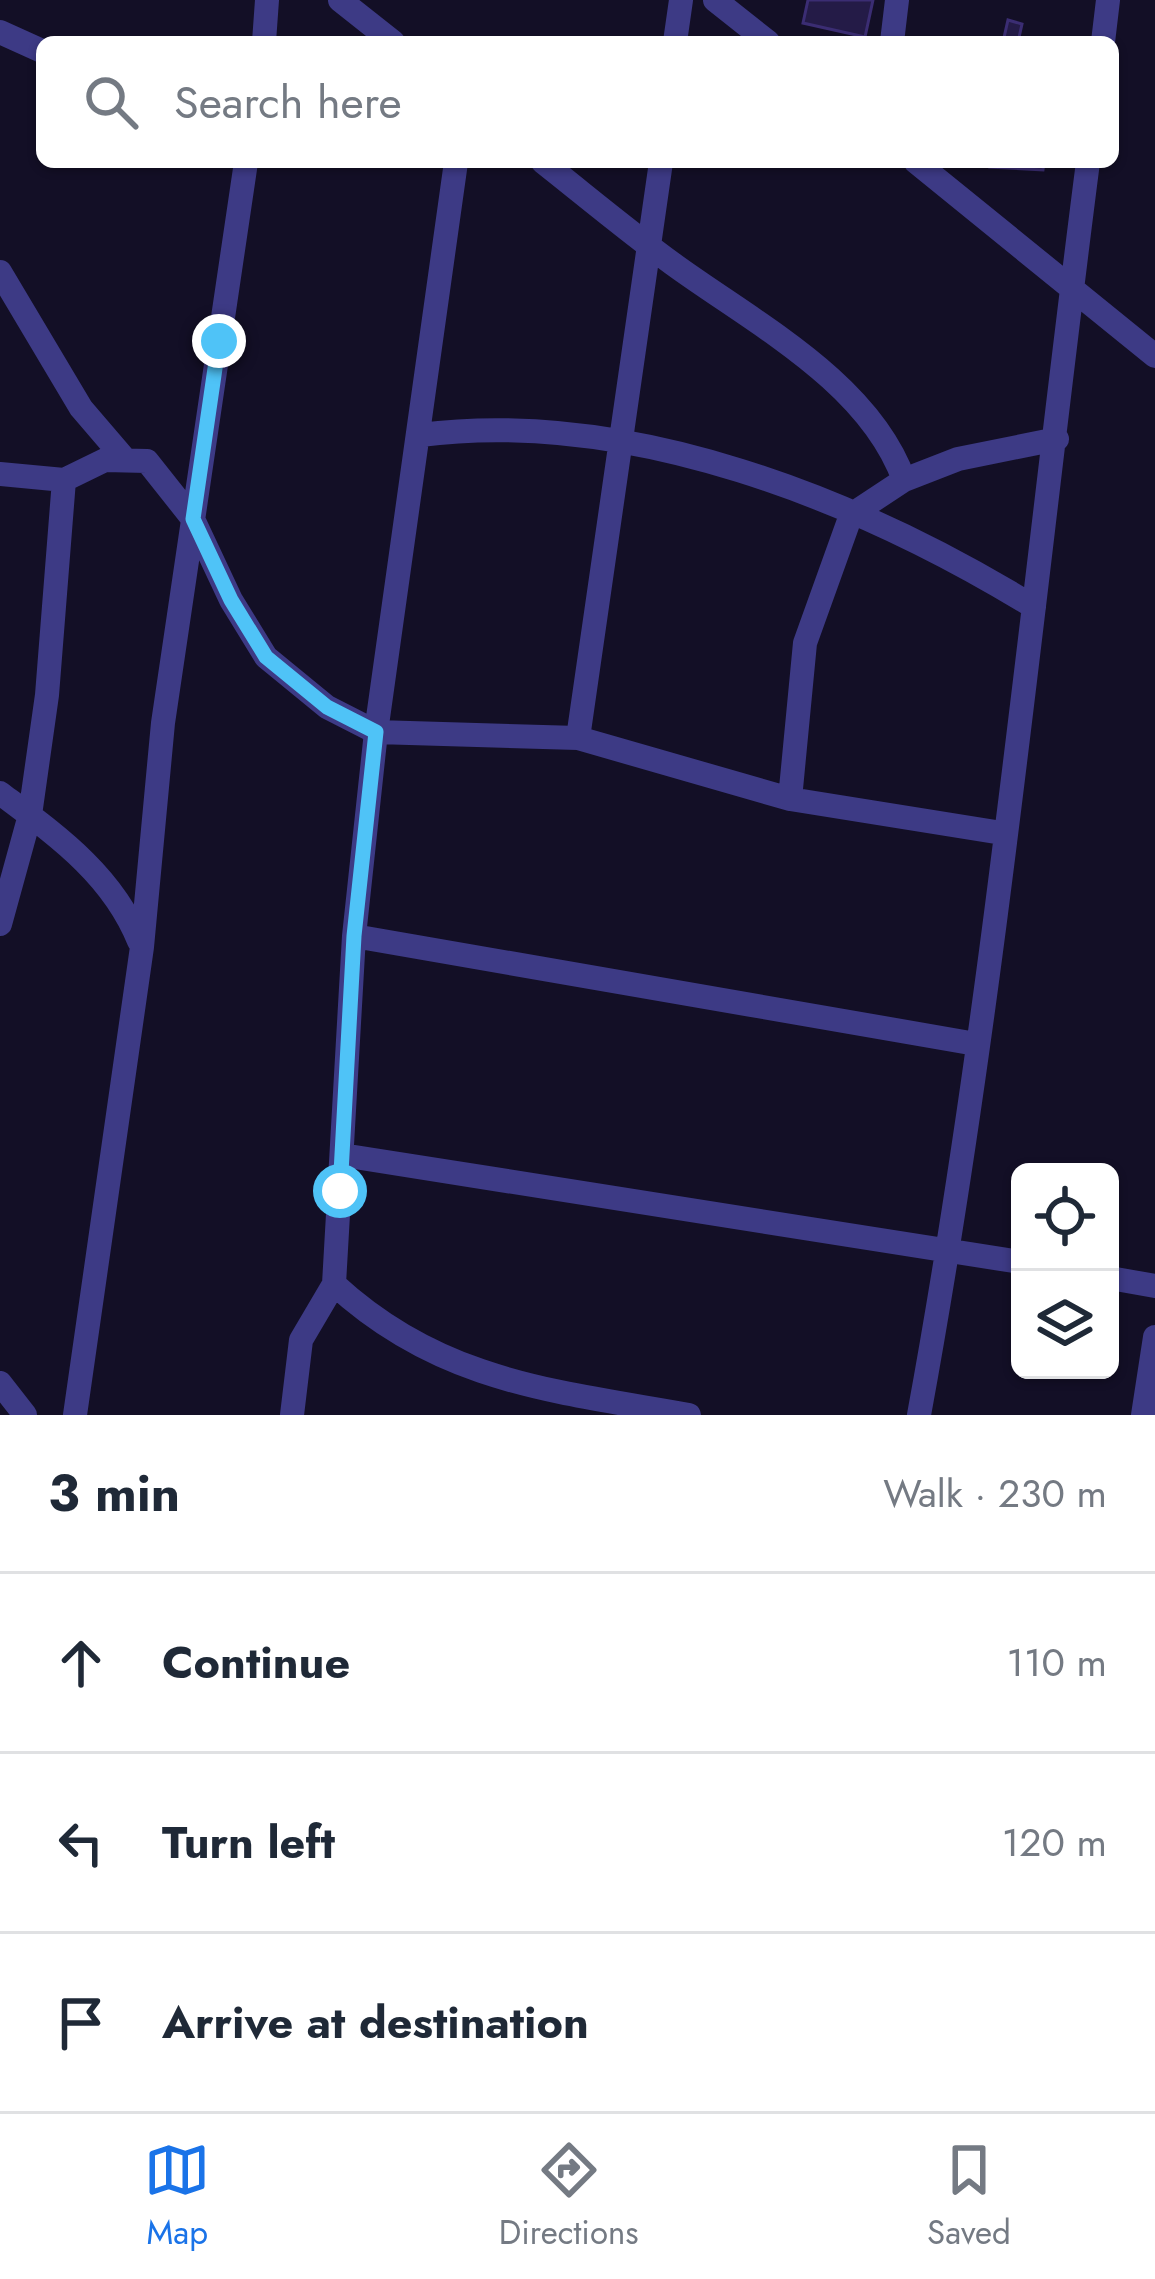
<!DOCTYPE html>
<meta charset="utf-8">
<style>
:root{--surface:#fff;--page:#f2f2f3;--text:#1f2937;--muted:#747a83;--line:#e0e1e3;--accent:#1a73e8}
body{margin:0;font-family:Jost,sans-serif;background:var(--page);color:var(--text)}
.controls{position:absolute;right:36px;bottom:36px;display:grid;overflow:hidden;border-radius:18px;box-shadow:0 3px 9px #0004}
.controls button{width:108px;height:108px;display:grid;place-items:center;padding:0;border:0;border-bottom:3px solid var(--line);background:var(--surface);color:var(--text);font:60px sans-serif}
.stop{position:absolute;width:36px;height:36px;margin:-27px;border:9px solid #4fc3f7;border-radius:50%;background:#fff}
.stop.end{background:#4fc3f7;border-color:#fff;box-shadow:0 3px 12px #0008}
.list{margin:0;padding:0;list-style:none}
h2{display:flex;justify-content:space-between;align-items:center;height:156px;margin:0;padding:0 48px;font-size:51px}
h2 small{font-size:39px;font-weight:400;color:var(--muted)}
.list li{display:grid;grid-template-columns:78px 1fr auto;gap:36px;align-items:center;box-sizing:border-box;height:180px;padding:0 48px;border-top:3px solid var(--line)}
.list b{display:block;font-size:45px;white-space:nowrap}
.list em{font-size:39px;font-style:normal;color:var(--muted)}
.icon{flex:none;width:66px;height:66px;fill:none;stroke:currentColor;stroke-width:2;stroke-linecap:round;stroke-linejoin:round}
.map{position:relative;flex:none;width:1155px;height:1415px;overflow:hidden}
.search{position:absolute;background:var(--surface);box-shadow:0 3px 9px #0004;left:36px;right:36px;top:36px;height:132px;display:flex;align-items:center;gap:30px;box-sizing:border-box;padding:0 42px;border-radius:18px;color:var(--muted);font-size:45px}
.sheet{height:696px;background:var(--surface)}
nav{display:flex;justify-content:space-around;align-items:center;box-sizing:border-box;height:168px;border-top:3px solid var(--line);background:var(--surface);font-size:33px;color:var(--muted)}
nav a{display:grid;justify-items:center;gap:6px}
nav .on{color:var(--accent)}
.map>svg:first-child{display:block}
.building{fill:#241b47;stroke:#3b2d73;stroke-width:3}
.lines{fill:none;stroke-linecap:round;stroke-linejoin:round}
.minor{stroke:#3d3a85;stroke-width:24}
.route{stroke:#4fc3f7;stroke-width:15}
</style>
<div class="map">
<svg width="1155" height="1415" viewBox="0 0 1155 1415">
<rect width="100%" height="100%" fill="#130f26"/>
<!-- building -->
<path class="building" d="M808 0H873L865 37 803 23Z
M1008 20 1022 24 1018 42H1003Z
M991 162H1044L1043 170 990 167Z"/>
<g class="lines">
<!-- minor -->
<path class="minor" d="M340 0 393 42
M715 0 768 42
M0 32 42 51
M264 42 267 0
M675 42 681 0
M892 42 897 0
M1103 42 1108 0
M543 162C586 196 629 232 673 264 754 323 869 382 904 480
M916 162 1155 356
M0 272 81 408 123 457
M420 435C629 408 858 499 1034 607
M0 474 64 480 105 460 147 461 193 519 231 600 266 657 327 707 376 732 578 738 790 799 1002 833
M578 738 661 162
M0 793C56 835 112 874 139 941
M790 799 805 643 851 515 904 480 958 459 1057 439
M0 924 30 815 47 695 64 480
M354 936 976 1044
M342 1155 1020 1262
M1110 1278 1155 1286
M334 1284C440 1382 554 1391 689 1415
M0 1383 25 1415
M75 1415 142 947 163 723 246 162
M292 1415 301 1340 334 1284 354 936 376 732 456 162
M919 1415C995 1001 1034 579 1088 162
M1143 1415 1155 1337"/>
</g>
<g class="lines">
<!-- route -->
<path class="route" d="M219 341 193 519 231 600 266 657 327 707 376 732 354 936 340 1191"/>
</g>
</svg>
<div class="controls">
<button><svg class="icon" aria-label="locate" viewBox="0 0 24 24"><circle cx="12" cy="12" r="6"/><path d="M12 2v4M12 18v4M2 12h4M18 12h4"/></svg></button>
<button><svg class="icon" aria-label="layers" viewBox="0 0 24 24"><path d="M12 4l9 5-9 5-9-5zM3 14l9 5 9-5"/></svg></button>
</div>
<div class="stop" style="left:340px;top:1191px"></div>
<div class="stop end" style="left:219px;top:341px"></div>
<div class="search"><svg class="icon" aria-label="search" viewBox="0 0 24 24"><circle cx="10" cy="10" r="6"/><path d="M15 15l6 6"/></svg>Search here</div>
</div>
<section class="sheet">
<h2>3 min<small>Walk · 230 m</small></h2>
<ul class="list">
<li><svg class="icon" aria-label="ahead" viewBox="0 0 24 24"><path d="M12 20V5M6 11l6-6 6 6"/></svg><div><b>Continue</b></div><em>110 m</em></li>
<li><svg class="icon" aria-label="left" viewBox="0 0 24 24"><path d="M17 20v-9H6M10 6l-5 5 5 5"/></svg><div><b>Turn left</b></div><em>120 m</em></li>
<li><svg class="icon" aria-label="arrive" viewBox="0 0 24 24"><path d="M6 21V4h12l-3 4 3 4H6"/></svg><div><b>Arrive at destination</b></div></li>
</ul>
</section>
<nav>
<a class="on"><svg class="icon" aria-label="map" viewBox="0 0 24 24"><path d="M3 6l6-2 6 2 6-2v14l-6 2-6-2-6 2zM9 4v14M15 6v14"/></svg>Map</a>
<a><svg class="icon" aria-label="directions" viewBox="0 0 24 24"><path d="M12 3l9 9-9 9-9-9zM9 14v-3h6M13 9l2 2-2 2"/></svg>Directions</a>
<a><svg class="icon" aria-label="saved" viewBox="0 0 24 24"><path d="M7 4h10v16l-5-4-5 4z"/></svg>Saved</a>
</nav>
